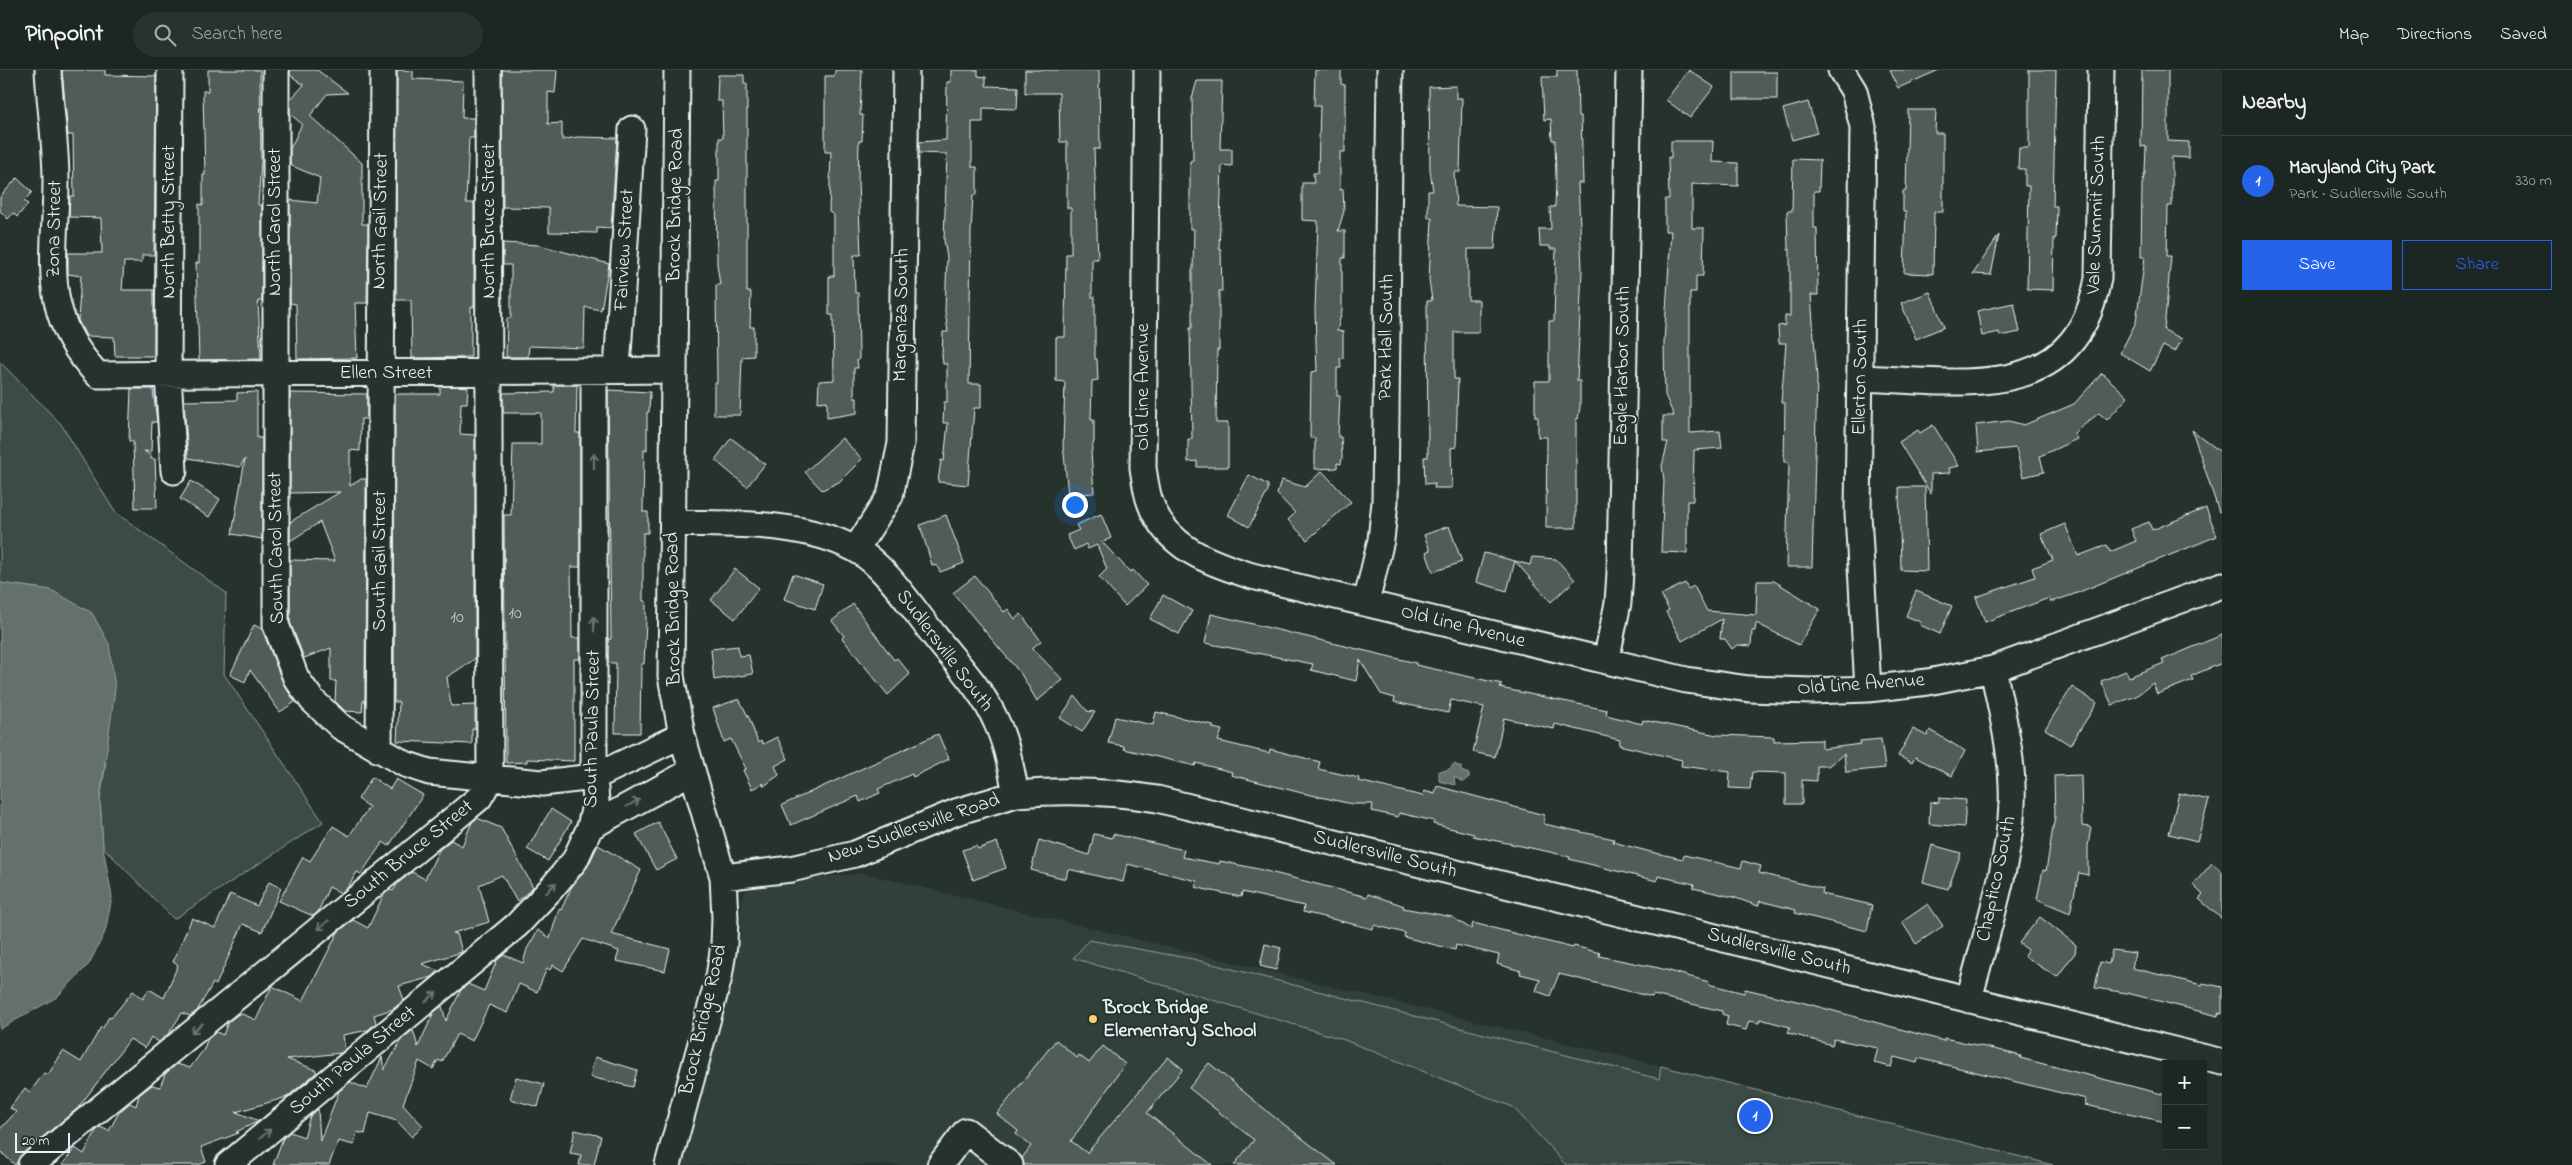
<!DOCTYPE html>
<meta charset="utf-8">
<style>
:root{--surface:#1c2622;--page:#29322f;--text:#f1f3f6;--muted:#a0a5a5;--line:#3a4340;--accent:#2563eb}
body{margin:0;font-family:"Indie Flower",sans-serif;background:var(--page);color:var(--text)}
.controls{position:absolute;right:15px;bottom:15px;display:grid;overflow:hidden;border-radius:0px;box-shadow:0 5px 20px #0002}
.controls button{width:45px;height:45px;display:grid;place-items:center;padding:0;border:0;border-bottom:1px solid var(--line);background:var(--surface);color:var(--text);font:25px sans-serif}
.scale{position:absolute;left:15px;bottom:12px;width:55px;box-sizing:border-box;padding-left:5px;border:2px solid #e8f1f8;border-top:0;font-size:14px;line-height:18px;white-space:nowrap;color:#e8f1f8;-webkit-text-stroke:4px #26332d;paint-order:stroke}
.you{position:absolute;left:1074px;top:434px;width:18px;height:18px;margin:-12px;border:4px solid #fff;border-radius:50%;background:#1a73e8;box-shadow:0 0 0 8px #1a73e833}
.badge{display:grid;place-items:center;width:32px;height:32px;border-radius:50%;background:var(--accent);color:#fff;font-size:16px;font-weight:700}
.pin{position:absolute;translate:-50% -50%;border:2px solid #fff;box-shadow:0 1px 5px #0006}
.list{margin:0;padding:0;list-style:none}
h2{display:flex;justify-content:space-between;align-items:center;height:65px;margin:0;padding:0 20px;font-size:21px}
h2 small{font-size:16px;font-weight:400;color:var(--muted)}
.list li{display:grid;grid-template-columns:32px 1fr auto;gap:15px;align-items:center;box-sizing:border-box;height:90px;padding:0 20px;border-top:1px solid var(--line)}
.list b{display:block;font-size:19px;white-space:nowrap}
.list p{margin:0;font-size:16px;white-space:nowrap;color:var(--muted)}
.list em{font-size:16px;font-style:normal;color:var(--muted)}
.actions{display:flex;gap:10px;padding:15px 20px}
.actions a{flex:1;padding:11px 0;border:1px solid var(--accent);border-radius:0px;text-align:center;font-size:18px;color:var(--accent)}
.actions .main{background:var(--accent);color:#fff}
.icon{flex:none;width:28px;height:28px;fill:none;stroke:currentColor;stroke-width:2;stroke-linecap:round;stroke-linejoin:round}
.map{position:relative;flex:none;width:2222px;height:1095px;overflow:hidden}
header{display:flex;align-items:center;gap:30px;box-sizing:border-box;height:70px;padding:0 25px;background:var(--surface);border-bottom:1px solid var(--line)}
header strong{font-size:24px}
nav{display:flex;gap:28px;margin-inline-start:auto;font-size:18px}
.search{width:350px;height:45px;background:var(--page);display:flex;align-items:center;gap:12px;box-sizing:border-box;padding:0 18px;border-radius:28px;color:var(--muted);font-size:19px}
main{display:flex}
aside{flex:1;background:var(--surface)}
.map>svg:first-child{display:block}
.built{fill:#333f3a}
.green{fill:#3e4b47;stroke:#939ea0}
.water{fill:#636f6d;stroke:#98a3a5}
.building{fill:#505c59;stroke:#e8f1f8}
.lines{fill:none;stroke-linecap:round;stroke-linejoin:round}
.minor-casing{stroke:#e8f1f8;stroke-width:29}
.minor{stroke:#26332d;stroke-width:25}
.oneway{stroke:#6a7674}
.poi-dot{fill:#ffd166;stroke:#26332d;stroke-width:2}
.labels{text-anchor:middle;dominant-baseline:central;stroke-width:4;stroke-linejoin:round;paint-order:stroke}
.number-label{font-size:18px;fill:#c2ccd0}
.street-label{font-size:20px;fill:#e8f1f8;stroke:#26332d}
.poi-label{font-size:20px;font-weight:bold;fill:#e8f1f8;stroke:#26332d;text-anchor:start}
</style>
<header>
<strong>Pinpoint</strong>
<div class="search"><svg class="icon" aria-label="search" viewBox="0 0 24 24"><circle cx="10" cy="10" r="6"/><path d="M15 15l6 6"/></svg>Search here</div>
<nav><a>Map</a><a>Directions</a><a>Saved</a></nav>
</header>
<main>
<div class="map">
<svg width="2222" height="1095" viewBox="0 0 2222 1095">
<rect width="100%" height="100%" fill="#26332d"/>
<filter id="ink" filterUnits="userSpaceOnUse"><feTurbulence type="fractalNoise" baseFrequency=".02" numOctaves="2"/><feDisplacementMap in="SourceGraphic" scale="10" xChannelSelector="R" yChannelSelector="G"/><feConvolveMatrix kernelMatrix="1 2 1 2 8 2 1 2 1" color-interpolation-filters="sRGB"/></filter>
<g filter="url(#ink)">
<!-- built -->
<path class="built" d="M863 803 1661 996 1647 1095H680L739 876 742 828 747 820 756 815Z"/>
<!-- green -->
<path class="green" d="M0 292 61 354 115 442 226 523 224 604 323 752 174 849 103 777 100 729 106 694 51 520 0 513Z
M1089 870 1193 889 1659 1009 1661 996 2053 1095H1566L1513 1037 1342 969 1073 888Z"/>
<!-- water -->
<path class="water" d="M0 513 51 520 92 543 109 574 115 619 100 729 103 777 112 827 105 862 89 894 57 927 0 959Z
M1454 694 1461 697V701L1469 704V707L1463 712 1454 707 1455 715 1439 711V701L1448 700Z"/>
<!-- building -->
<path class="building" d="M62 0H105V5L156 6 154 185H142V192H124L122 220H154V286H115L114 267 86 266 78 250 81 206 68 204V183H102L101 148 69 147 70 126H74L73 65H68Z
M208 0H260L261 92 258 135H262V231H258L261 289 199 290 196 193H199V134L203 135V105H205L203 21H208Z
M290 0H317L348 23 327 24 310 46 362 93V154H368L367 233H355L357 288 297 289 296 234 290 233V130L317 133 320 108 290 95V79L302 54 290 44V30L304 15 290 5Z
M397 0 413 1V9L463 11 462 48H474V68H469L466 133H474V237H471V287L412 288 411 230H396Z
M502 0H557L555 23 548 22V54L562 53V70L577 67 617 68 611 158 597 157V163L549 162V138L503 137Z
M835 0H862L860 45H863L862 71H859L858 112 861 185H854L855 223H858L859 290H857L858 298H854V328H857V343L827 348V331L818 332 819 311 834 310 833 245H829V206H834V145L829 142 831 82H825V6H835Z
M951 0H978V6L986 7V16L1018 17 1017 39 983 38V52H972V97H977V125H973L971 161 969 314H981V338H974L968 415 938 412 941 390 944 391 948 353H943L944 332H947V294H943L942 285 943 262H948L945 241 947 187 944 170 947 84 919 83V72L946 70 947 12H951Z
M1025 0H1099L1100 79H1094L1098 189H1092V227H1095V289H1097L1098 310 1092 311 1091 350H1094V371L1091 383 1094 423 1068 425 1063 374 1065 312 1056 311V267H1065L1066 184H1071V138H1067V72H1060L1059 23H1025Z
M1315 0H1341V14L1345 15V82H1340V120L1343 119 1344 141 1338 161H1345V188H1342V240L1337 261 1343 262V288H1340L1341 298H1337V326H1340L1338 367H1341L1342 387 1341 394 1337 393V398L1315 399V368H1310L1311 302 1317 301 1315 241 1318 151 1302 150V113H1314L1313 103H1318L1320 36H1314Z
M1557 0H1577L1578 46H1581L1583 113H1578L1582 199 1577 311H1580V337L1578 349H1576V458H1546L1547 367H1538V347H1535V311H1549V251H1554L1556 179H1550V176H1540L1539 159H1551L1550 137H1555L1556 110 1555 70H1552L1551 49 1544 50 1542 7H1557Z
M1689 0 1714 17 1690 48 1666 30Z
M1890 0H1939L1898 18Z
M2029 0H2056L2053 136H2057L2056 168H2054L2053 220 2027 219 2029 116H2025V99H2018L2019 78H2029Z
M2142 0H2168V71L2189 72V88L2172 87V136H2168L2167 186H2171L2164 260 2182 269 2175 282 2163 276 2150 301 2120 283 2136 252 2145 187H2141L2142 115 2145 102 2146 76 2141 77Z
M1734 2H1777V29H1734Z
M718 5H744V14H747V222H751L750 257H754V286L742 287 740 345H714V313H717L716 215H720L717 194 716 111H719V68H723L722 31H717Z
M1197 11H1222L1220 79H1232V96L1222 95 1219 179H1221L1222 221H1219V280H1217L1216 353H1228V397H1197V391L1188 392V369H1192L1190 258H1192V200H1193L1194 159H1190V91L1193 90 1192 28Z
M1456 16V28H1462L1460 102H1454L1456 136 1497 137 1495 179H1468V230H1479V262H1454V309H1458L1456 377 1451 378 1452 418H1434L1435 413 1425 414 1424 387H1428L1427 231H1432L1429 209 1432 148H1428V121H1433L1430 100 1429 17Z
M1808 32 1817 63 1792 70 1783 39Z
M1908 40H1936L1935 63H1943V142H1934L1933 204 1904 203 1906 142H1903V121H1906Z
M1671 71H1713L1712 92 1738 93V116L1692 114V158H1704L1703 206H1696V222H1690V363L1720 361 1722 378 1694 380 1693 431H1687V483L1661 482 1664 410 1662 396 1668 372H1663V346H1674L1665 325 1664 273 1671 161H1665V129H1669L1668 87 1671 88Z
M1793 89 1820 90 1819 121H1814V158H1817L1818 225H1811L1817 309 1812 497H1786L1789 392H1784L1785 333H1781L1786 273H1779L1778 256 1785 255V246H1790V180H1788L1787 141H1792Z
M17 108 32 122 24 131 28 134 17 147 13 143 8 149 0 141V127Z
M1999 165 1991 205 1973 204Z
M503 173 539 175 609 194 601 240 585 237 584 278 529 276 528 287H506L507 248H511V195H503Z
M1930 222 1944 257 1916 269 1901 233Z
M2014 233 2020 262 2000 266 1999 262 1982 266 1977 241Z
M2102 303 2128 327 2107 350 2099 343 2074 363 2077 369 2040 386 2044 402 2023 407 2016 378 1978 382 1976 355 2009 351 2024 355 2074 334Z
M554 315H577L576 363H580V497H571L572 568H580V589H574V691L527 689V692L506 693 504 445H511L513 374H541V343H503V323L554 322Z
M440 316H468L467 333H461L460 364 475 365V589L447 607 451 636 475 635V659H472V674L397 671 399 632H394L395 324H440Z
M131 319H153L157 352H152L151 382 144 381 151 386V389H155L157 438H135L133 371H129Z
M608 320 650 322 649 342H647V380H644L643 442H648V463H643V531H646V551L644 594H641L640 663H615L616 593H608V569H611Z
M257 322V368H262V469L232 464 245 389 240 397 188 388 184 331 237 330V323Z
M290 323 367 324V349H361L360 381 350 380V416L361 409H366L365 631H363L362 642 345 641 335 631 336 611H331V578L304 588 290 552V490L335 491 320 452 290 471V452L340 422 290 423Z
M1933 355 1959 396 1949 398 1950 403 1931 404V424L1899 372 1918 360 1920 363Z
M2192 360 2222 383V441L2219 442Z
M731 368 765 394 747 417 715 390Z
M842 368 862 389 839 412 822 420 805 402Z
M1322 401 1351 432 1307 470 1288 450 1295 443 1277 424 1281 410 1305 417Z
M1249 405 1268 415V421L1249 457 1228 445Z
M191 411 220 429 209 447 180 429Z
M1899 417H1925L1927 501 1901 500Z
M2206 438 2217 466 2072 525 2051 532 2049 528 1985 552 1976 527 2035 507 2032 498 2053 490 2041 464 2065 454 2078 486 2107 475 2110 482 2136 471 2131 459 2149 452 2152 460Z
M1101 444 1111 468 1102 472 1130 502 1133 500 1147 515 1125 536 1099 507 1107 499 1097 475 1088 479 1086 474 1074 480 1067 465 1079 460 1076 455Z
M946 445 964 493 940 502 937 496 932 495 920 455Z
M1449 456 1462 492 1433 502 1426 482 1430 480 1424 465Z
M1484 483 1515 491 1507 521 1476 512Z
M1532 487 1556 489 1575 510 1551 532 1515 491 1530 495Z
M735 499 759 518 735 549 711 530Z
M793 504 823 514 815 539 784 529Z
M975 506 1004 542 1008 539 1015 549 1021 544 1041 571 1032 578 1063 610 1037 631 1021 604 953 523Z
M1757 511H1774L1820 539 1799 575 1756 553 1755 561H1752L1751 576 1737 575 1732 579 1725 569H1720L1722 549 1682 571 1666 542 1669 540 1661 525 1685 513 1688 519 1694 516 1707 541 1756 545Z
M1916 521 1952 536 1940 564 1920 555 1921 552 1906 546Z
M1163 525 1192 541 1179 564 1150 549Z
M853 534 894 590 897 588 910 604 888 625 842 568 844 566 832 551Z
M1211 544 1416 593V595L1502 614 1500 618 1607 640 1606 645 1642 654 1643 650 1717 665 1774 667V671L1822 670V679L1861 674 1860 671 1881 669 1885 698 1846 702 1844 684 1828 696H1817V711L1802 710V734H1786V703L1752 702 1750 719 1729 718 1730 702 1681 696 1682 690 1619 675 1620 670 1555 654 1554 659 1504 648 1495 687 1473 682 1484 637 1451 630 1448 643 1394 632 1395 628 1381 624 1360 590 1356 611 1311 600 1313 594 1205 573Z
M254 555 262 559 283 613 295 632 280 642 250 600 245 612 230 605Z
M2222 565V593L2191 606 2193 610 2157 624 2153 613 2136 626 2112 635 2101 611 2126 601 2129 607 2164 593 2162 590Z
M738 576 739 586 749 585 753 604 714 610 711 579Z
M2072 617 2097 633 2070 675 2045 659Z
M1075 626 1087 641 1095 642 1082 662 1060 648Z
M739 629 750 650 758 673 761 671 763 674 777 667 788 689 775 696 779 705 764 716 763 713 752 719 743 700 746 699 731 669 724 672 713 638Z
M1156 642 1213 655V658L1222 660 1218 671 1269 683 1270 679 1320 692 1318 699 1359 708 1358 711 1423 726 1424 721 1435 724 1437 716 1544 745V754L1614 769 1613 772 1651 782 1683 789 1684 785 1741 798 1743 791 1761 796 1759 803 1823 819 1822 824 1872 835 1867 861 1795 843 1796 840 1760 831 1758 836 1733 827 1693 818 1694 814 1658 806 1657 811 1569 789 1570 787 1550 782 1473 766 1474 764 1433 754 1434 751 1399 743 1398 747 1372 741 1373 734H1352L1302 723 1231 705 1232 702 1196 693 1195 696 1124 679V676L1108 673 1115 647 1153 655Z
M1913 659 1927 666 1930 660 1965 681 1952 706 1915 687 1912 693 1898 686Z
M938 664 949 689 913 707 912 704 878 719 880 723 860 732 858 726 791 755 782 735Z
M2081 705 2082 756 2091 757 2088 776V805L2079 803 2070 843 2037 829 2043 800 2046 801 2055 746 2054 706Z
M372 707 390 719 396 709 423 725 389 776 383 772 361 804 357 802 348 817 341 823 329 817 318 842 313 846 279 831 303 787 310 791 333 756 349 766 369 737 358 729Z
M2179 723 2209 730 2197 771 2169 764Z
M1939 728 1966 730 1964 757 1929 754 1930 732 1939 733Z
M551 739 571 752 548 791 527 779Z
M477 748 501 758 533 817 517 832 502 805 479 815 489 852 453 863 457 864 462 882 422 894 439 901 432 907 399 916 404 930 393 939 374 945 376 953 368 960 343 965 345 980 341 983 287 989 316 1000V1003L287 1027 236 1042 259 1051 236 1062 239 1063 201 1077 206 1092 198 1095H62L75 1078 84 1084 96 1061 100 1057 109 1061 119 1042 130 1033 136 1036 139 1025 152 1015 160 1017 165 1004 177 994 190 998 204 979 207 970 216 962 223 965 228 952 240 943 256 950 272 916 303 931 338 862 353 850 368 858 384 824 390 820 393 821 398 813 412 802 425 809 439 780 451 770 462 776 472 752Z
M658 752 677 789 656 800 636 764Z
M1094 764 1112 768 1113 764 1153 773 1184 780 1182 787 1219 794 1220 791 1258 799 1367 827 1368 824 1393 832 1404 836 1403 838 1452 847 1471 859 1473 853 1573 878 1574 876 1600 883 1599 886 1659 898 1709 912 1708 914 1744 923 1745 919 1801 932 1944 971V968L1994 979 2021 986 2020 988 2166 1025V1052L2085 1035 2086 1029 1918 988 1917 993 1894 987 1891 997 1874 993 1878 978 1834 969 1832 975 1788 963 1790 957 1760 949 1759 953 1749 951 1746 960 1726 955 1728 946 1722 944V941L1653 925 1652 927 1559 904 1550 926 1536 921 1540 909 1520 904 1521 901 1497 894 1499 885 1456 875 1455 880 1404 867 1405 863 1374 855 1373 859 1303 842 1304 836 1242 822 1241 827 1203 819 1196 817 1197 811 1127 794 1123 812 1068 799 1066 809 1031 800 1039 770 1089 785Z
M997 772 1006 798 973 810 962 780 976 776 978 779Z
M598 775 641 800 611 864 670 879 665 901 616 891 619 881 583 869 563 901 553 895 550 900 547 898 537 922 519 914 507 943 489 935 472 971 457 964 442 992 438 990 433 999 419 991 403 1034 423 1056 412 1067 397 1051 370 1043 365 1064 357 1062 354 1075 338 1071 329 1095H273L283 1068 290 1062 304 1067 310 1046 318 1039 320 1071 339 1021 350 1012 367 1019 382 987 384 1000 402 969 413 960 418 977 434 942 442 936 446 951 461 920 468 914 484 921 497 890 504 885 523 893 527 879 538 860 550 868 559 839 561 840 571 818 588 796Z
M1932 775 1961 783 1948 819 1923 812Z
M2212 793 2222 801V849L2199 829 2203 825 2193 815Z
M269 812 281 818 262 862 243 854 216 915 213 913 197 941 190 946 182 943 169 963 159 972 151 967 145 978 130 969 78 1038 22 1084 15 1095 0 1081V1059L16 1042 10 1038 25 1018 30 1022 44 1003 48 1005 63 981 81 992 101 957 103 958 109 947 111 948 133 921 143 929 149 919 164 928 178 895 173 892 192 848 215 858 230 824 257 836Z
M1928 834 1943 856 1916 874 1902 852Z
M2040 847 2076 875 2075 883 2057 907 2024 886 2028 880 2019 873Z
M1265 874 1281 878 1276 900 1260 896Z
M2112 880 2135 883 2132 898 2202 915 2203 913 2222 917V944L2218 943V946L2127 923 2095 918 2100 892 2109 894Z
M1056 970 1077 988 1079 985 1089 993 1103 976 1125 994 1071 1071 1087 1083 1168 987 1183 999 1147 1043 1212 1095H1024L1022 1088 1031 1076 1016 1064 1018 1061 997 1044Z
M595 987 637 1000 633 1017 590 1007Z
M1209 993 1273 1046 1337 1095H1234L1254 1070 1189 1018Z
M516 1007 544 1014 538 1037 510 1029Z
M575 1060 601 1066 594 1095H579L581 1085 570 1083Z"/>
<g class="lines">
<!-- minor casing -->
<g class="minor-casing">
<path id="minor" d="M48 0C50 37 56 74 56 111 56 188 38 243 98 305L673 300
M170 0 168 305 174 401
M276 0V555L296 608 312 630 341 657 405 694 429 702 542 713 594 707 682 665
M1147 0 1143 398C1145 409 1146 421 1150 432 1166 478 1210 493 1252 506L1686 610 1749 619 1812 621 1868 619 1928 612 1993 599 2222 515
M1841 0 1854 21 1863 57 1858 444 1868 619
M617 300 632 59
M1861 308C1959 311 2076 337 2098 208L2101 0
M673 453C732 455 800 450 855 479 885 495 912 538 934 565 955 592 982 619 996 651 1007 674 1011 699 1016 724 1064 720 1109 721 1157 729L2222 992
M856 479 890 426 901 373 906 0
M1366 533 1381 470 1385 432 1390 0
M1606 591 1618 533 1620 502 1629 0
M379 680 383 0
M590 757 692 701
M723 807 791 799 855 784 956 742 1016 724
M1969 930C1984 869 2009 798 2012 735 2014 689 2002 644 1993 599
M31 1095 455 748 479 728 490 709 488 0
M228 1095 517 855 551 819 575 790 590 757 596 731 594 707V302
M668 1095 719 907 724 875 725 848 723 807 682 665 671 606 677 0
M940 1095 966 1061 1010 1095"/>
</g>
<!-- minor -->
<use href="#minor" class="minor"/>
</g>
<!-- one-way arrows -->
<defs><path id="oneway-shaft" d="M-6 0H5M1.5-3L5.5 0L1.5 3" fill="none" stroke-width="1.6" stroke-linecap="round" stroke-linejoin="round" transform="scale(1.25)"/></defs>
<g class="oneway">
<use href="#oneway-shaft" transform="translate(594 391) rotate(-90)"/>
<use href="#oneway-shaft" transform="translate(594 554) rotate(-90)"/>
<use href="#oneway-shaft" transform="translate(633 733) rotate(-29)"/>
<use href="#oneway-shaft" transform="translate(551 818) rotate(-48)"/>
<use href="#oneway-shaft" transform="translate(323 855) rotate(141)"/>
<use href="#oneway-shaft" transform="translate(431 927) rotate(-40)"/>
<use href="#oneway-shaft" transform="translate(197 958) rotate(141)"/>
<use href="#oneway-shaft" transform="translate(265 1064) rotate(-40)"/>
</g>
</g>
<!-- markers -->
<circle class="poi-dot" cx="1093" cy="949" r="5"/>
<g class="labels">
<!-- number labels -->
<g class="number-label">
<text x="515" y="544">10</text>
<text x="457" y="548">10</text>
</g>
<!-- street labels -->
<g class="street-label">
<text transform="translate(676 135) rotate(-89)">Brock Bridge Road</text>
<text transform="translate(2097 145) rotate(-88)">Vale Summit South</text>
<text transform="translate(381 151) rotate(-89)">North Gail Street</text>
<text transform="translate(489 151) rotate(-90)">North Bruce Street</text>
<text transform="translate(169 152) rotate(-90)">North Betty Street</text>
<text transform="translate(275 152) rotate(-90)">North Carol Street</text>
<text transform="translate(55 159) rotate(-89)">Zona Street</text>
<text transform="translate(625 180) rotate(-87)">Fairview Street</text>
<text transform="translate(902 245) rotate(-89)">Marganza South</text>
<text transform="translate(1387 267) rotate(-89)">Park Hall South</text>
<text transform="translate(1623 296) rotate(-89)">Eagle Harbor South</text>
<text x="386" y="303">Ellen Street</text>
<text transform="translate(1861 307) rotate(-89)">Ellerton South</text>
<text transform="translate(1143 317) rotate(-90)">Old Line Avenue</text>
<text transform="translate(277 478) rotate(-91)">South Carol Street</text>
<text transform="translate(380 491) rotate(-90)">South Gail Street</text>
<text transform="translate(674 539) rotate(-91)">Brock Bridge Road</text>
<text transform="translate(1463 557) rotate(14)">Old Line Avenue</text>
<text transform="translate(944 581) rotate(53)">Sudlersville South</text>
<text transform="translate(1861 615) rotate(-4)">Old Line Avenue</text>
<text transform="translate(593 659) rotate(-89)">South Paula Street</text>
<text transform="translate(914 759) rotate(-19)">New Sudlersville Road</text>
<text transform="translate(409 785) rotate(-39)">South Bruce Street</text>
<text transform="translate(1385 785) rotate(14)">Sudlersville South</text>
<text transform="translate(1997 809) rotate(-78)">Chaptico South</text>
<text transform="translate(1779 882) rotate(14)">Sudlersville South</text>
<text transform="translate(704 950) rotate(-77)">Brock Bridge Road</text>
<text transform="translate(353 991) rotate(-40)">South Paula Street</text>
</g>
<!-- poi labels -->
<g class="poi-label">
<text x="1103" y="938">Brock Bridge<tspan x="1103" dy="23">Elementary School</tspan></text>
</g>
</g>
</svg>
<div class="controls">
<button>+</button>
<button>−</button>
</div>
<div class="scale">20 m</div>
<div class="you"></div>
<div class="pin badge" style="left:1755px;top:1046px">1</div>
</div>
<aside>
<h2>Nearby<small></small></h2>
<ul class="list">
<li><span class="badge">1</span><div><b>Maryland City Park</b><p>Park · Sudlersville South</p></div><em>330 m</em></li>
</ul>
<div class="actions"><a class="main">Save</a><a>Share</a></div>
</aside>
</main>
